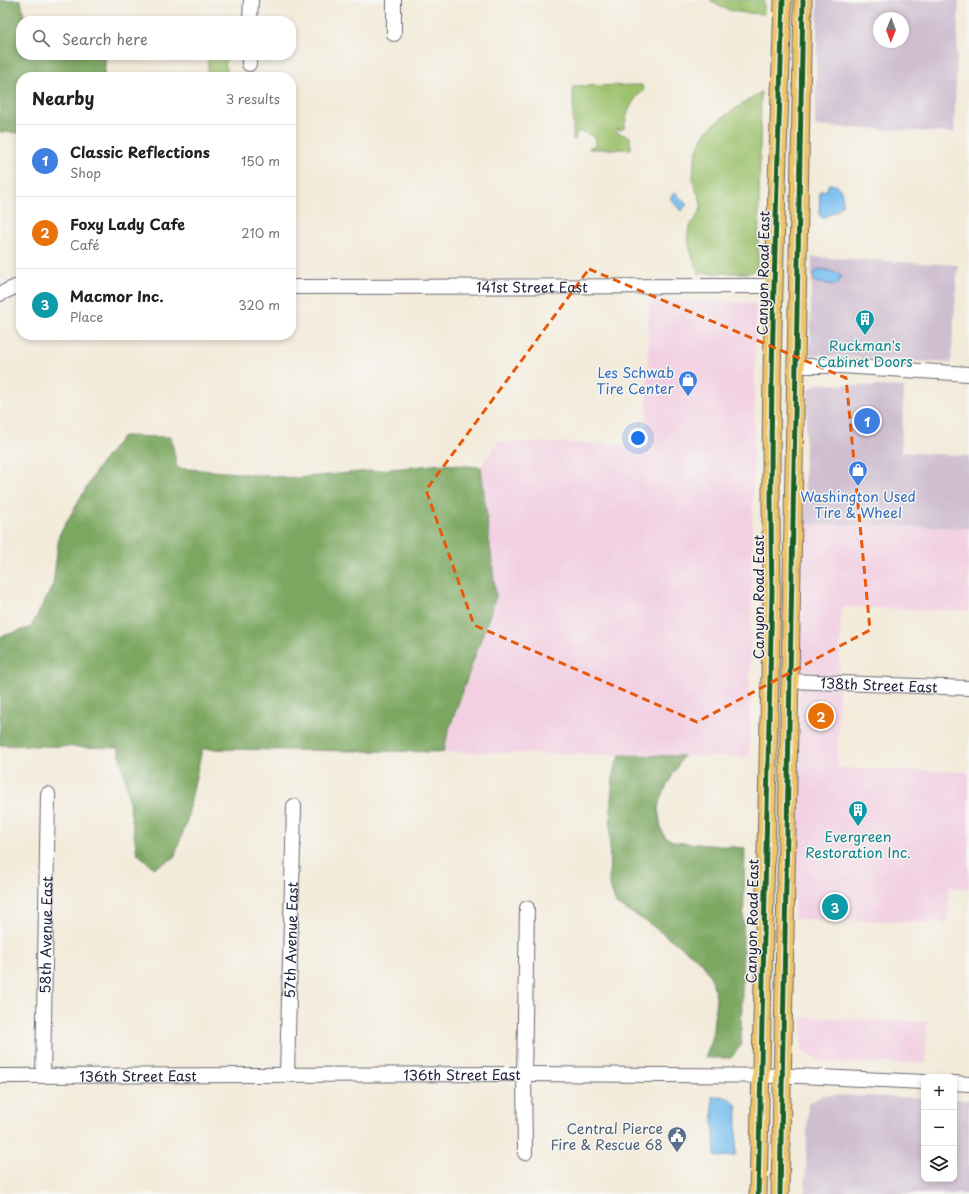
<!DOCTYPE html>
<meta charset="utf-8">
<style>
:root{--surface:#fff;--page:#f6f6f6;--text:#202124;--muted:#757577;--line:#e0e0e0;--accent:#d93025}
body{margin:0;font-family:"Playpen Sans",sans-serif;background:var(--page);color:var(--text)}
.controls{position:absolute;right:12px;bottom:12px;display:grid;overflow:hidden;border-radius:8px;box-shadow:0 2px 6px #0003}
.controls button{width:36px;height:36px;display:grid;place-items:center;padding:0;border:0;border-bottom:1px solid var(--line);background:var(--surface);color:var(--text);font:20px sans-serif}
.compass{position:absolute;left:873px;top:12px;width:36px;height:36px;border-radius:50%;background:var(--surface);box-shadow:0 2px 6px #0003;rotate:181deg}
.you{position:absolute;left:638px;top:438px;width:14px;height:14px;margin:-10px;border:3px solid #fff;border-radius:50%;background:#1a73e8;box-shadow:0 0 0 6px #1a73e833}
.badge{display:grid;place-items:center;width:26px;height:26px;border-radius:50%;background:var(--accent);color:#fff;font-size:13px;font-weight:700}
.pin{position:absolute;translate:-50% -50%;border:2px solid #fff;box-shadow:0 1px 4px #0006}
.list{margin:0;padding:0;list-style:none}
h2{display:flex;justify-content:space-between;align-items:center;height:52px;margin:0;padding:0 16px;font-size:17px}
h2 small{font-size:13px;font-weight:400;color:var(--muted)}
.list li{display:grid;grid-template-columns:26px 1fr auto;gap:12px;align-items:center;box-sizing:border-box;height:72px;padding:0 16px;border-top:1px solid var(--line)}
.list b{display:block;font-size:15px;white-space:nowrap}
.list p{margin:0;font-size:13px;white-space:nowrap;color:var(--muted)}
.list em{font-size:13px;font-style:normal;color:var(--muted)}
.icon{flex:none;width:22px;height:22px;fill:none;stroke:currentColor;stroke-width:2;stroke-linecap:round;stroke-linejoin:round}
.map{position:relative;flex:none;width:969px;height:1194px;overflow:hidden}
.search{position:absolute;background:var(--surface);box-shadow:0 2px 6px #0003;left:16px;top:16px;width:280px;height:44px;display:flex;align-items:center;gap:10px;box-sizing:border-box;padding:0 14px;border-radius:16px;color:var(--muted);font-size:15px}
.panel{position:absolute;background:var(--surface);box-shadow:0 2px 6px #0003;left:16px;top:72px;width:280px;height:268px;border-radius:16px}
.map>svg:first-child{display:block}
.built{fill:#f2d0e2}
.industrial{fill:#cfbed0;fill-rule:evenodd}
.green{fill:#9bc16c;stroke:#5e7254}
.forest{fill:#7ca760;stroke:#4f644e}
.water{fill:#79bff0;stroke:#4e7096}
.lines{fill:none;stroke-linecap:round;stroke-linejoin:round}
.minor-casing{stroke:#6b6873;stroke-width:16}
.major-casing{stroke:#6b6873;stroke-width:19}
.minor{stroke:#fff;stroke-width:14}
.major{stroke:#eec569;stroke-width:17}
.cycleway-casing{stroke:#f6f6f2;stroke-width:8}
.cycleway{stroke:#1b5e20;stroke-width:5}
.marked{fill:none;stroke:#e8590c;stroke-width:3;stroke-dasharray:8 5;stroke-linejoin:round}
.labels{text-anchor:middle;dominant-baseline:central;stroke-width:3;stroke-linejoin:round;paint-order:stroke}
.street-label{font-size:14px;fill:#22223b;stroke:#f6f6f2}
.culture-label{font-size:14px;fill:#0d838f;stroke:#f6f6f2}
.shop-label{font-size:14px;fill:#366cbe;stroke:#f6f6f2;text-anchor:end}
.service-label{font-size:14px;fill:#4e5e75;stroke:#f6f6f2;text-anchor:end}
</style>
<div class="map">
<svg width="969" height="1194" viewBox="0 0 969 1194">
<rect width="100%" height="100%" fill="#f6f6f2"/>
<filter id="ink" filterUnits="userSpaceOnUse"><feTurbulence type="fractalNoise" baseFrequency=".025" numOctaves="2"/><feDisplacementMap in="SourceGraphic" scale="8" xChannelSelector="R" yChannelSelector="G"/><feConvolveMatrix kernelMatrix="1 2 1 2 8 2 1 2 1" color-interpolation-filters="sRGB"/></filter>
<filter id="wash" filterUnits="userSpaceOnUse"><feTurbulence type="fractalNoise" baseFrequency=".012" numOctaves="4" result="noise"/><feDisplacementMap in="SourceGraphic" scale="16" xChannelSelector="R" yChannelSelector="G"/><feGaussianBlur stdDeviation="0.9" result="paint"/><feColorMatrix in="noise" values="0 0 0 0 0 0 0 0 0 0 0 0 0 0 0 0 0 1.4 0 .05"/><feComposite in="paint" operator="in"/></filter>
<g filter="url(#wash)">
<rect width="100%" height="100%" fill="#f3ebda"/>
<!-- built -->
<path class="built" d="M649 301 756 303 749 757 443 752 496 597 481 467 498 442 646 444Z
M804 524 969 528V611L841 607 837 768 969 772V888L949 887 948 923 794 919Z
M801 1017 927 1022 926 1063H823L802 1050Z"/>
<!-- industrial -->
<path class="industrial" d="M818 0H959L954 133 815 126ZM879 18H903V42H879Z
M812 257 958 265 951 363 810 355Z
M818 384 904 387 901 452 969 456V528L804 524 805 447 808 390Z
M823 1095 924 1098V1179H954V1099L969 1100V1194H805L808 1104Z"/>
<!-- green -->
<path class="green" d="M710 0H764V14C745 13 725 13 710 0Z
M208 55H228L225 63 229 77H208Z
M642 85 644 90C630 102 628 111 624 128L621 130 617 129 616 132 630 137V143L631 144V149H589V148L596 145C595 135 586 132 577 132L575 140H573V86Z
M761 92 758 263C756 270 755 272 748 273H698C695 263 686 241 688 232 690 223 699 216 701 207 702 198 693 188 693 178 693 160 698 139 711 127 716 122 722 118 728 114 739 106 750 99 761 92Z"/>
<!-- forest -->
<path class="forest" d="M0 0H21L25 21H21V55H106L104 77H21V133L0 132Z
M123 436 171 437 177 468 296 478 443 464 481 467 496 597 449 730 443 752 202 749 186 824 174 858 154 868 137 853 126 783 118 748 0 745V637L31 627 53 585 59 535 99 466Z
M620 755 683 756 664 791 658 808 661 828 665 837 675 842 745 848 741 1045 731 1058H705L712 1040 716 997 712 980 702 962 647 922 616 904 609 884 611 798 614 769Z"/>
<!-- water -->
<path class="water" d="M830 184C842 185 843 195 842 206L836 211 822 218 819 214 820 191 827 190 828 185Z
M675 192 687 205 681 211 670 198Z
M819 269 827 270 840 274 841 277 838 284 833 285 815 282C812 277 814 271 819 269Z
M713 1096C723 1096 732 1097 737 1107L736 1154 735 1155 718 1157 715 1156 712 1098Z"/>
</g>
<g filter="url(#ink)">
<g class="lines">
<!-- minor casing -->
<g class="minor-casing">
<g id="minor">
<path d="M250 21 251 0"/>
<path d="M394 34V0"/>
<path d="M249 64V55"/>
<path id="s1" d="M291 287 774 286"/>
<path d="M0 294 15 287H21"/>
<path d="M796 366H841L969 374"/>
<path id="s2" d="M790 681 969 688"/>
<path id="s3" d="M287 1074 294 806"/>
<path id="s4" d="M0 1076 524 1074 800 1076 924 1082"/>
<path id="s5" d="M43 1076 48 794"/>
<path d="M954 1083 969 1084"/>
<path d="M525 1153 524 1074 527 908"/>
</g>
</g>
<!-- major casing -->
<g class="major-casing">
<path id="major" d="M758 1194 772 591C768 394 777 197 783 0
M780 1194 803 0"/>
</g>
<!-- minor -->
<use href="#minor" class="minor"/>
<!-- major -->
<use href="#major" class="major"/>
<!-- cycleway casing -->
<g class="cycleway-casing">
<path id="cycleway" d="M758 1194 772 591C768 394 777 197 783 0
M780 1194 803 0"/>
</g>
<!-- cycleway -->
<use href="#cycleway" class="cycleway"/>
</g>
</g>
<!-- marked area -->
<path class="marked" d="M589 269 846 378 870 630 697 722 474 625 426 490Z"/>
<!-- icons -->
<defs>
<g id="building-pin" transform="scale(1)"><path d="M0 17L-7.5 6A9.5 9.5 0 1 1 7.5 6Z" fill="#0f9aa8" stroke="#f6f6f2"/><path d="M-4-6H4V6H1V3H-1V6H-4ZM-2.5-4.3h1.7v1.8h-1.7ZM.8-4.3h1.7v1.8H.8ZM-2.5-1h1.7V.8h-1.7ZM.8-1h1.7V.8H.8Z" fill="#fff"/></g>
<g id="shop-pin" transform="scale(1)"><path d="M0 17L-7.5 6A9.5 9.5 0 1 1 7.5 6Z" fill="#3f7fe0" stroke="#f6f6f2"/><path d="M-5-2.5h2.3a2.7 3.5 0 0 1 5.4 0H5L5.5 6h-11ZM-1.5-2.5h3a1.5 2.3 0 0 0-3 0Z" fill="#fff"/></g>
<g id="civic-pin" transform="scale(1)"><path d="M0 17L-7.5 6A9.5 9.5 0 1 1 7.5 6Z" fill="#5c6f8a" stroke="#f6f6f2"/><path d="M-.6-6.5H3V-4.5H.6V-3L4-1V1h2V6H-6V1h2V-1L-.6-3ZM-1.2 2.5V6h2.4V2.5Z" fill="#fff"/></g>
</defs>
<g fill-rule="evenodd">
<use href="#building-pin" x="865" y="319"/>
<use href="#shop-pin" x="688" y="380"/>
<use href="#shop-pin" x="858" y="470"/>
<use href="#building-pin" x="858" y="810"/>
<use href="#civic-pin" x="677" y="1136"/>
</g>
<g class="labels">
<!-- street labels -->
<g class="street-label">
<text transform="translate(763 273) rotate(-89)">Canyon Road East</text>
<text stroke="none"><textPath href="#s1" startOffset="241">141st Street East</textPath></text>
<text transform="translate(758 597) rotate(-90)">Canyon Road East</text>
<text stroke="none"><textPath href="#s2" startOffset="89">138th Street East</textPath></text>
<text transform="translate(752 921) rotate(-89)">Canyon Road East</text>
<text stroke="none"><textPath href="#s5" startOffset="141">58th Avenue East</textPath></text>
<text stroke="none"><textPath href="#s3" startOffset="134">57th Avenue East</textPath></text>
<text stroke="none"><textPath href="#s4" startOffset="462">136th Street East</textPath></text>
<text stroke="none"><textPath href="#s4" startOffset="138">136th Street East</textPath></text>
</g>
<!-- culture labels -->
<g class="culture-label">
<text x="865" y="345">Ruckman's<tspan x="865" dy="16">Cabinet Doors</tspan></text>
<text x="858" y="836">Evergreen<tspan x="858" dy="16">Restoration Inc.</tspan></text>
</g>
<!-- shop labels -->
<g class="shop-label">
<text x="674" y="372">Les Schwab<tspan x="674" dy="16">Tire Center</tspan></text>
<text x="858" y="496" text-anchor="middle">Washington Used<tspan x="858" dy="16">Tire &amp; Wheel</tspan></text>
</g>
<!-- service labels -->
<g class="service-label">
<text x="663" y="1128">Central Pierce<tspan x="663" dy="16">Fire &amp; Rescue 68</tspan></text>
</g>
</g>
</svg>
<div class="controls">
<button>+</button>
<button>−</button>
<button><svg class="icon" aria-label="layers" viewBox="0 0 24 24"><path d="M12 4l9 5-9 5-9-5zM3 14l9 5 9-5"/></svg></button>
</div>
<svg class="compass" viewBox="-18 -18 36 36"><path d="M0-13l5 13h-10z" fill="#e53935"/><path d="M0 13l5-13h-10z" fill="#757577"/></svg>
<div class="you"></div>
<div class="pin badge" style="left:867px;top:421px;background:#3f7fe0">1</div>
<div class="pin badge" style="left:821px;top:716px;background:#e8710a">2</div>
<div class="pin badge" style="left:835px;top:907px;background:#0f9aa8">3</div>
<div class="search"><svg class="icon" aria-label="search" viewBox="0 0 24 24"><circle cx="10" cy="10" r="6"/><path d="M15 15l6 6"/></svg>Search here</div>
<section class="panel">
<h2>Nearby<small>3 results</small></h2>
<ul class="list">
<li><span class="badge" style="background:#3f7fe0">1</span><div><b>Classic Reflections</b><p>Shop</p></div><em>150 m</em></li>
<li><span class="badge" style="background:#e8710a">2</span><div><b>Foxy Lady Cafe</b><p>Café</p></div><em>210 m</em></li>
<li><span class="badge" style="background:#0f9aa8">3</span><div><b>Macmor Inc.</b><p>Place</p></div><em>320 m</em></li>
</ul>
</section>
</div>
